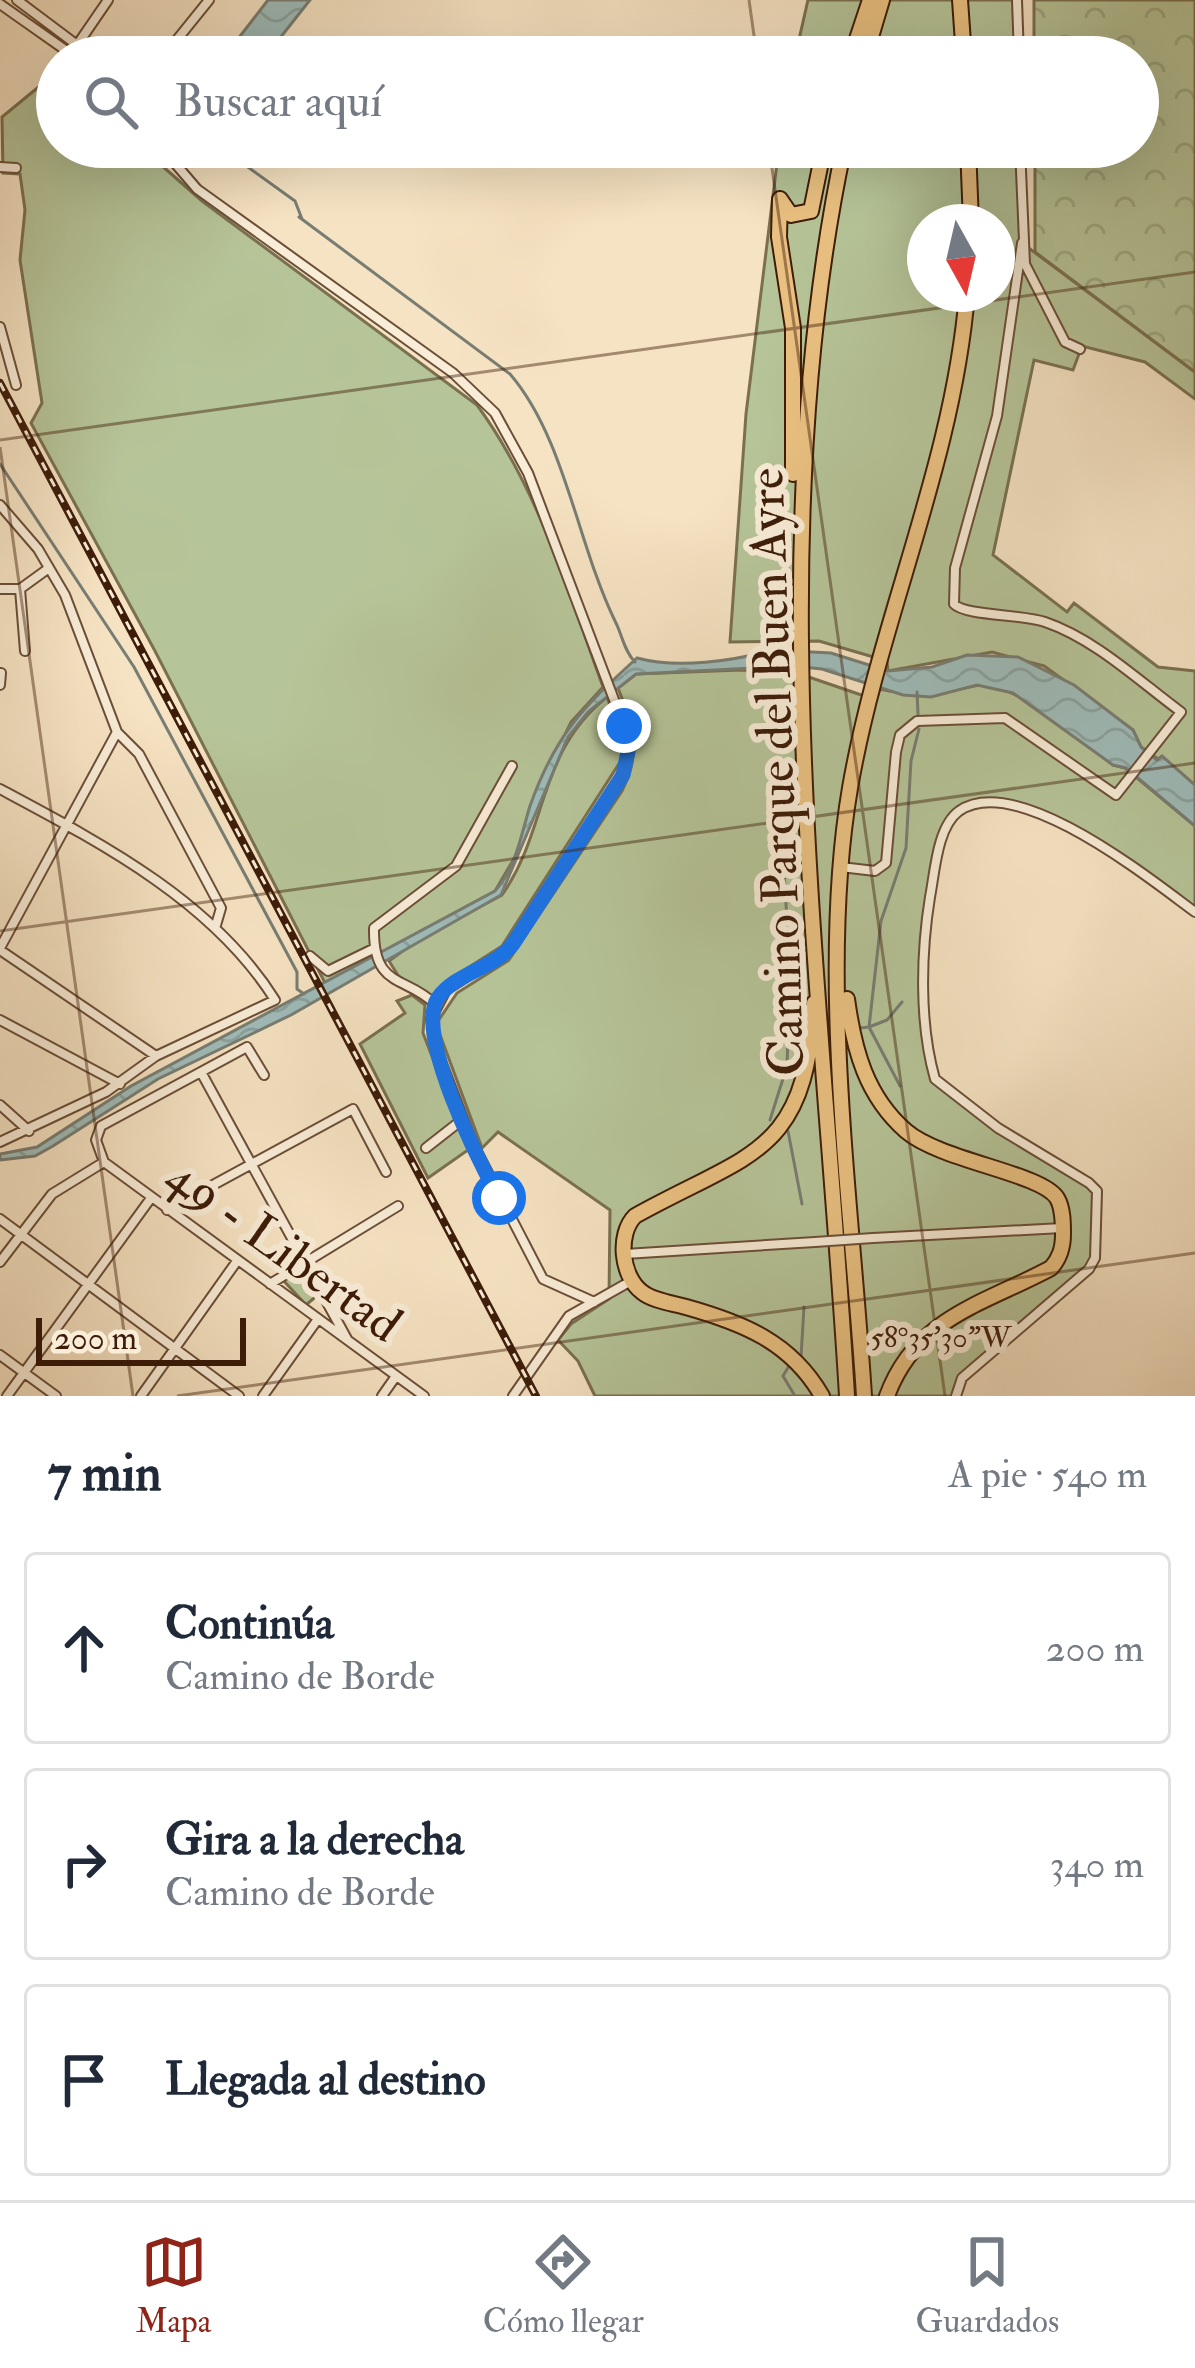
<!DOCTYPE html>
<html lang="es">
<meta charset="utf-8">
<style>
:root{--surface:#fff;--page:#f2f2f3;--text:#1f2937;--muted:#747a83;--line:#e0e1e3;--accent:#8f2418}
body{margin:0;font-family:"IM FELL Double Pica",serif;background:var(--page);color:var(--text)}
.compass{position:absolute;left:907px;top:204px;width:108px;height:108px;border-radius:50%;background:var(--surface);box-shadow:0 12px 48px #0002;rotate:172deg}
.scale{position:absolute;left:36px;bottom:30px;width:210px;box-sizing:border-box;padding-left:12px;border:6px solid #3d1c08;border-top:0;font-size:33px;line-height:42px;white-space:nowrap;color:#3d1c08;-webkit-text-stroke:9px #f9edd8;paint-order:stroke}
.stop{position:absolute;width:36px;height:36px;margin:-27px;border:9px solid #1a73e8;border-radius:50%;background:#fff}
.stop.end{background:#1a73e8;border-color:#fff;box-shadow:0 3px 12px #0008}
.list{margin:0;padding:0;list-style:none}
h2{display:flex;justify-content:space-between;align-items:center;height:156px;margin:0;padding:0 48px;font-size:51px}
h2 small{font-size:39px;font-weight:400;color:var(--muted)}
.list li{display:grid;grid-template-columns:78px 1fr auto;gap:36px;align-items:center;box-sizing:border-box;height:192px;margin:0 24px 24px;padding:0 24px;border:3px solid var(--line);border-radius:12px}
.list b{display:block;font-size:45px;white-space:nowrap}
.list p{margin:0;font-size:39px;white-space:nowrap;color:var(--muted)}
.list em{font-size:39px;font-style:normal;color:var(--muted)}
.icon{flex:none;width:66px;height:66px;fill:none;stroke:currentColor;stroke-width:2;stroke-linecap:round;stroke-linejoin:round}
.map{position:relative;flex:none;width:1195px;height:1396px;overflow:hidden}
.search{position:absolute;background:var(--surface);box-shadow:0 12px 48px #0002;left:36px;right:36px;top:36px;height:132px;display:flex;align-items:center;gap:30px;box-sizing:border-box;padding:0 42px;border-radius:66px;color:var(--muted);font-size:45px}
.sheet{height:804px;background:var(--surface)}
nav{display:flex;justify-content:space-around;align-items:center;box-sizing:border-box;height:168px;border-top:3px solid var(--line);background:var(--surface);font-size:33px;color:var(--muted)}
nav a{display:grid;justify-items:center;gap:6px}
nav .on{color:var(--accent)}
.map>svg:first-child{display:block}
.green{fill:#b6c599;stroke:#7a7050;stroke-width:3;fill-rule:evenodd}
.forest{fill:url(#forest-crowns);stroke:#7a7050;stroke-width:3}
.water{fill:url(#water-waves);stroke:#787d73;stroke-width:3}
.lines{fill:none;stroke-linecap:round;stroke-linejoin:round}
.stream{stroke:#787d73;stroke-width:3}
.minor-casing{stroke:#6b4e37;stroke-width:12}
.motorway-casing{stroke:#3d1c08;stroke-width:18}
.minor{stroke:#f9edd8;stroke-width:8}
.motorway{stroke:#ebc282;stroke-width:14}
.rail-casing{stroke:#3d1c08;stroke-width:8}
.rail{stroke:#f9edd8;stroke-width:3;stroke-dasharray:9;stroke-linecap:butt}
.minor-bridge-casing{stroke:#6b4e37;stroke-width:12;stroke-linecap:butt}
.minor-bridge{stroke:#f9edd8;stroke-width:8}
.route{stroke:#1a73e8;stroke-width:15}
.ticks{fill:none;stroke:#3d1c08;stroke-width:3;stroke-opacity:0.45}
.labels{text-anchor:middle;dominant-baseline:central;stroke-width:12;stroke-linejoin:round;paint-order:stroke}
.street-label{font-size:51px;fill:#3d1c08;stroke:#f9edd8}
.ticks-label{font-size:30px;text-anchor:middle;fill:#3d1c08;stroke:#f9edd8;stroke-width:12;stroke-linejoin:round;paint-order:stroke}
</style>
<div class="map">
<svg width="1195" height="1396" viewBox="0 0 1195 1396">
<defs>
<pattern id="forest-crowns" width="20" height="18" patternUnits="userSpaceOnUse" patternTransform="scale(3)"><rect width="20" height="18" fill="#b6c599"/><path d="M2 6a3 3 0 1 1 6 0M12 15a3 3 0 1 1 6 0" fill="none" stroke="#9da982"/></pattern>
<pattern id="water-waves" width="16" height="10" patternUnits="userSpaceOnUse" patternTransform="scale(3)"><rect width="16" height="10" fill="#9fbdbb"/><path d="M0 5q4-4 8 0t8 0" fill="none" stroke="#8aa29f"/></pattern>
</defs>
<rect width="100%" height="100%" fill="#f6e3c3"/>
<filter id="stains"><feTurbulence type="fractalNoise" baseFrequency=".00167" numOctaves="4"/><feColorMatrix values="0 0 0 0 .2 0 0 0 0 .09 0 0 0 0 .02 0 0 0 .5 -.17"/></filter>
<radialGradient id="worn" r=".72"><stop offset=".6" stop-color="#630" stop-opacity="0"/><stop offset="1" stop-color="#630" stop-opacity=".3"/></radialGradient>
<!-- green -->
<path class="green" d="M808 0H1017L1019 57H795Z
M53 75 57 147H153L160 164 202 201 477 405C538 488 568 591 603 687L571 722 530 807 518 852 495 891 325 983 155 651 31 423 42 403 20 260 25 210 20 174 3 173 2 117Z
M779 147H1020L1022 243 1195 372V399L1145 362 1082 346 1073 370 1034 360 993 555 1067 612 1074 603 1158 667 1195 671V785L1141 747 1133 730 1044 666 992 652 888 671 887 661 819 641 730 642 746 414ZM925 222H997V294H925Z
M741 670 803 675 876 700 880 689C913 697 942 693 974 686 1013 678 1084 741 1113 765L1125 768 1195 826V912C1152 882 1012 772 959 812 934 830 935 889 930 916 921 969 919 1039 941 1088L1097 1191 1095 1258 1089 1269 963 1378 956 1396H595L578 1361 558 1340 571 1324 609 1299 610 1210 498 1132 482 1148 436 1024 457 993 509 960 622 791C642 751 634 729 618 688L636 674Z
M607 697 623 740 622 759 502 946 452 978 434 998 401 980 389 961 419 939 502 895C548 830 537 752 607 697Z
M412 995 425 1005 423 1033 468 1150 428 1178 360 1044 405 1013 397 1001Z
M296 1268 319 1294 306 1305 283 1280Z"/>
<!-- forest -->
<path class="forest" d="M1034 0H1195V372L1035 252V147H1138V57H1034Z"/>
<!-- water -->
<path class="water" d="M268 0H310L265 57H224Z
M773 650 831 653 888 671 932 667 967 655 1018 657 1074 685 1133 730 1141 747 1157 760 1162 756 1195 785V826L1126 768 1113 765 1013 693 977 685 931 697 903 695 822 669 793 666 636 674 588 712 568 737 501 895 291 1015 158 1079 53 1146 35 1156 0 1160V1154L37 1147 131 1086 495 891C516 868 521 835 530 806 555 735 583 707 637 658 678 669 733 661 773 650Z"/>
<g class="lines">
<!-- stream -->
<path class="stream" d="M220 147 295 201 302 219
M299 217 510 374C565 438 577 543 615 621 622 634 624 651 635 662
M0 464 134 667 297 972V989L304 994
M917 692 918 714
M779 792 794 1032
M860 1028 869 1027 881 921 906 848 911 761 919 729
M900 1086 869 1027 887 1020 902 1002
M770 1120 787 1066 788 1034 805 1033
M788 1131 802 1204
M801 1357 804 1307
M789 1366 783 1376 795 1396"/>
<!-- minor casing -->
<g class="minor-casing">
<path id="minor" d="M17 0 93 57
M1017 0 1019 57
M0 4 71 54 108 0
M163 57 209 0
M161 147 197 189 453 373 495 413 528 473 624 726 629 747 623 775 509 950 446 990 431 1019 436 1048 472 1142 543 1279 594 1302
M1020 147 1025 264 1065 342 1080 349
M0 167 16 168
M0 327 16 385
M0 505 38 549 65 595 117 732 139 754 221 908 216 925
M0 589H20
M25 651 20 589 49 568
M0 685 1 673
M0 789C101 843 213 901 275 1000L156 1056 106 1092 0 1142
M841 867 875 871 886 863 896 752 900 735 917 721 1005 718 1116 795 1181 712C1139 681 1095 639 1045 622 1023 614 965 616 954 604L955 568 997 416 1022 243
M0 948 117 732
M0 950 156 1056
M310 956 328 971 375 948
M435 1004C405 975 373 989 374 928L456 866 512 766
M0 1020 120 1084
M201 1072 347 1339
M264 1075 247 1047 101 1126 96 1140 104 1162 424 1396
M0 1105 29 1131
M426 1148 463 1119
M167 1210 353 1109 386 1172
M0 1219 239 1396
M873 1238 1062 1228
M625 1254 815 1242
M0 1262 52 1194 104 1162
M270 1284 398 1206
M0 1355 56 1396
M7 1396 151 1198
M141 1396 237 1261
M263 1396 318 1319
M382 1396 396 1376
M513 1396 569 1316 631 1281
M956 1396 962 1378 1089 1269 1095 1258 1097 1191 1089 1183 998 1128 935 1079C919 1023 921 953 930 897 935 872 937 827 959 811 1017 771 1151 880 1195 912"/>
</g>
<!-- motorway casing -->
<g class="motorway-casing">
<path id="motorway" d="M960 0 964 57
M851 57 870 0
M865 57 882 0
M844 147C758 551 823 987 847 1396
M968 147 971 222
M780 199 779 237 793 328V474
M780 199 791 215 811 211 824 147
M847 999C854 1050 866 1096 906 1131 941 1161 1041 1173 1057 1198 1063 1208 1063 1223 1063 1234 1063 1248 1060 1258 1051 1268 984 1304 916 1317 887 1396
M814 1003C806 1156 750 1152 635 1216 617 1234 621 1276 642 1292 653 1301 672 1303 686 1307 743 1323 791 1342 822 1396
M864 1396C852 1204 818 976 850 788 879 620 953 465 967 294"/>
</g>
<!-- minor -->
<use href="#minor" class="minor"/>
<!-- motorway -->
<use href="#motorway" class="motorway"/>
<!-- rail casing -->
<g class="rail-casing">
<path id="rail" d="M0 383 536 1396"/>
</g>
<!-- rail -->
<use href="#rail" class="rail"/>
<!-- minor-bridge casing -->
<g class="minor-bridge-casing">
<path id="minor-bridge" d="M815 1242 873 1238"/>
</g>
<!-- minor-bridge -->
<use href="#minor-bridge" class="minor-bridge"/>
</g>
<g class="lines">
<!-- route -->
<path class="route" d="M499 1198C479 1161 414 1034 438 998 455 973 494 969 513 944L623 775 629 747 624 726"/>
</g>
<!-- ticks -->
<path class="ticks" d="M749 0 757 57M769 147 945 1396M0 440 1195 272M0 447 133 1396M0 931 1195 763M177 1396 1195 1253"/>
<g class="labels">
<!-- street labels -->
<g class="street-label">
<text transform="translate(777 772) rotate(-92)">Camino Parque del Buen Ayre</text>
<text transform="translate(284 1250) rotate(36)">49 - Libertad</text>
</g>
</g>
<g class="ticks-label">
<text x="941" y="1347">58°35'30"W</text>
</g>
<rect width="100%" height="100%" filter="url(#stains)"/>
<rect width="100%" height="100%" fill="url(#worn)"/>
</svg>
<svg class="compass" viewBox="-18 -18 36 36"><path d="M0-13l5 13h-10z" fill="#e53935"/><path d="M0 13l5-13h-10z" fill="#747a83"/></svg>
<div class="scale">200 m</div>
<div class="stop" style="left:499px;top:1198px"></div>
<div class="stop end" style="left:624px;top:726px"></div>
<div class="search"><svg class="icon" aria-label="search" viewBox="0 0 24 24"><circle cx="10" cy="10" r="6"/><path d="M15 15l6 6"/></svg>Buscar aquí</div>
</div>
<section class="sheet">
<h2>7 min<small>A pie · 540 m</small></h2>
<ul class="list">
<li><svg class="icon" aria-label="ahead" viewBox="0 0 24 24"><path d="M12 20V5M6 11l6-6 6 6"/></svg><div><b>Continúa</b><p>Camino de Borde</p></div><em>200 m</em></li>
<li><svg class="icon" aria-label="right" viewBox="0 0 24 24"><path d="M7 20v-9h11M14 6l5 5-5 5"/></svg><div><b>Gira a la derecha</b><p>Camino de Borde</p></div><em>340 m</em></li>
<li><svg class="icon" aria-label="arrive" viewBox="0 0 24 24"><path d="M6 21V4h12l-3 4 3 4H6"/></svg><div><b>Llegada al destino</b></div></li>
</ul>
</section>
<nav>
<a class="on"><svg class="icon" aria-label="map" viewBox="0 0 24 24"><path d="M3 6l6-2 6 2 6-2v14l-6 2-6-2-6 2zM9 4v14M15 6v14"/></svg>Mapa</a>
<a><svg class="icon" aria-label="directions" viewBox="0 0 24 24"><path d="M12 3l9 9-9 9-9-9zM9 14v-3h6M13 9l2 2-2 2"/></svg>Cómo llegar</a>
<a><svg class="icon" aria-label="saved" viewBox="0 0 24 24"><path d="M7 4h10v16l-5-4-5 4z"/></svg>Guardados</a>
</nav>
